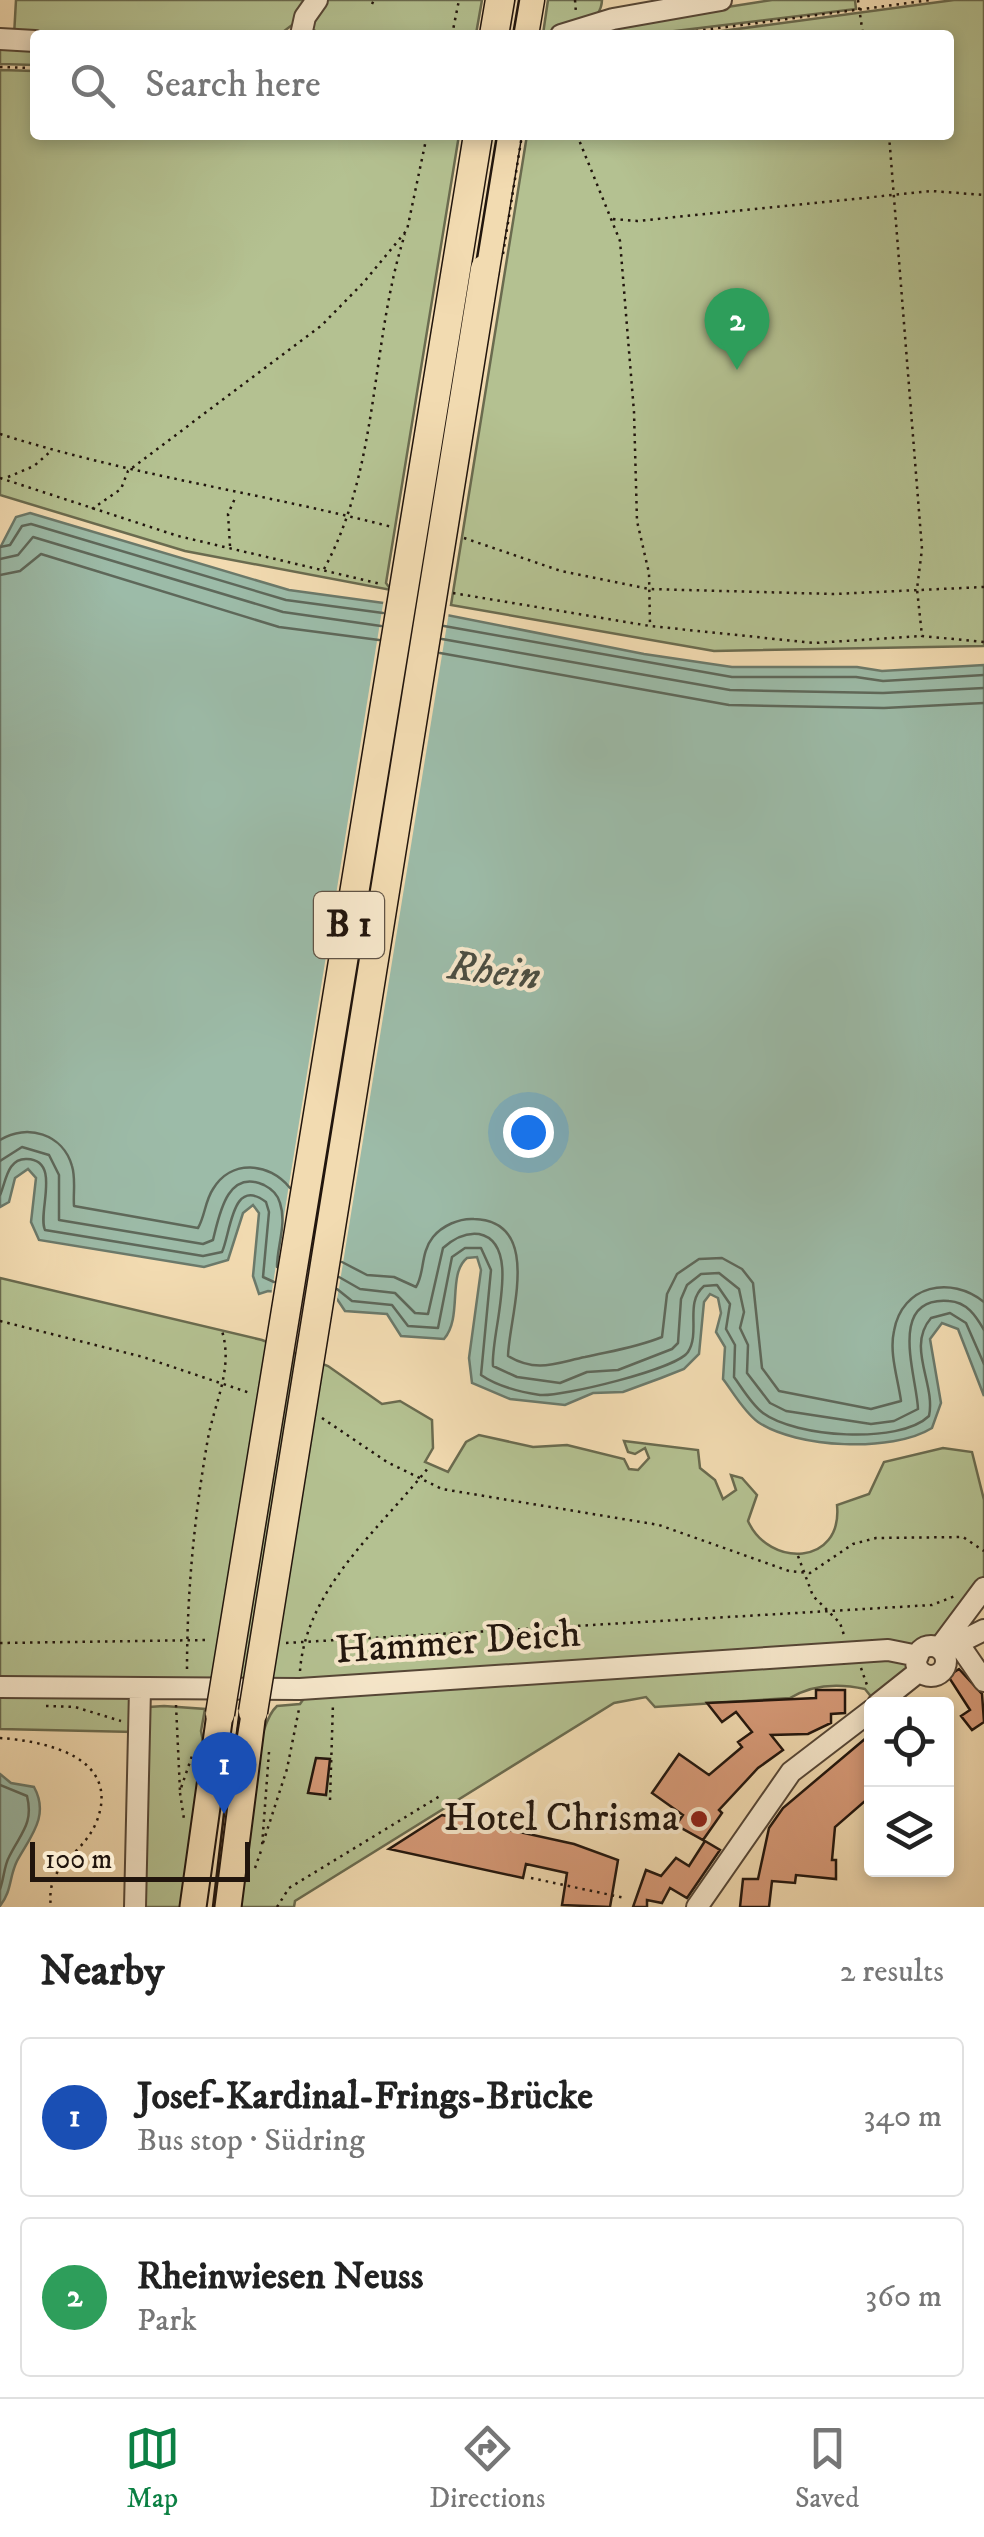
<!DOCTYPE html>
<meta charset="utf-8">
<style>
:root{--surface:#fff;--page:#f6f6f6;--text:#222;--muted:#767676;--line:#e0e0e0;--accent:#0b8043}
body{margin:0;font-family:"IM FELL DW Pica",serif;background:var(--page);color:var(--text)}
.controls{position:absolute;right:30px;bottom:30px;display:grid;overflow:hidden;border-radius:10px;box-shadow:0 5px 15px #0003}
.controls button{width:90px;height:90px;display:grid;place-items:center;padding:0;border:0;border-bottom:2px solid var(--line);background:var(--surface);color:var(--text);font:50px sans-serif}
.scale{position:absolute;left:30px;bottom:25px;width:220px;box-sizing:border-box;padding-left:10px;border:5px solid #21150d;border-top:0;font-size:28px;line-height:35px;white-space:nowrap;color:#21150d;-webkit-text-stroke:8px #f7e8cc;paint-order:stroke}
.you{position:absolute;left:528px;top:1132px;width:35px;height:35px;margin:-25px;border:8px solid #fff;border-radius:50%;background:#1a73e8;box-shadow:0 0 0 15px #1a73e833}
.badge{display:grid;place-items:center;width:65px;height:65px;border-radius:50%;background:var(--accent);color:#fff;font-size:32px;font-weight:700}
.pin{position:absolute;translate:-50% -82px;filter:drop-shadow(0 2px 5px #0008)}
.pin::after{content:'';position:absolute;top:52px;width:35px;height:30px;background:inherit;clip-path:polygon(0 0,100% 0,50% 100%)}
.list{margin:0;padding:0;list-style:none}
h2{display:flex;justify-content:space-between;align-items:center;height:130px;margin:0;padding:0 40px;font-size:42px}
h2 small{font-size:32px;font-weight:400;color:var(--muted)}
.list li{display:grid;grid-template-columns:65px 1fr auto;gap:30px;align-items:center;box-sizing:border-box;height:160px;margin:0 20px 20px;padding:0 20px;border:2px solid var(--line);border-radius:10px}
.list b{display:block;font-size:38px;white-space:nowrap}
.list p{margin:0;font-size:32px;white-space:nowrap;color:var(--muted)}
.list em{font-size:32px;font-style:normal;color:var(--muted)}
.icon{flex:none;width:55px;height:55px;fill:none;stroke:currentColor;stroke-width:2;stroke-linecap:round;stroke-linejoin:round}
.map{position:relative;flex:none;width:984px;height:1907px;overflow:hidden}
.search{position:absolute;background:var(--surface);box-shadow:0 5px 15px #0003;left:30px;right:30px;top:30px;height:110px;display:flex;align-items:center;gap:25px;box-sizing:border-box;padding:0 35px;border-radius:10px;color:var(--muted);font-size:38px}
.sheet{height:490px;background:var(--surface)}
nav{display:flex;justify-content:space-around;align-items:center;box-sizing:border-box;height:140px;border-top:2px solid var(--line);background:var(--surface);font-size:28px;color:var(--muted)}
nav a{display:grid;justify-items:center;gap:5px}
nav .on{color:var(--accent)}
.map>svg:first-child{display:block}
.green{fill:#b4c191;stroke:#6a6b4f;stroke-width:2.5}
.water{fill:#9cbba8;stroke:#6b796a;stroke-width:2.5}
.pier{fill:#f2dbb1}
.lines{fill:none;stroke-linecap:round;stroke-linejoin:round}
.shore{stroke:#5e685a;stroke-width:2.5}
.building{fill:#d79a78;stroke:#21150d;stroke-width:2.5}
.minor-casing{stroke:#554636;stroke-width:24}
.major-casing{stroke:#21150d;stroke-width:29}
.highway-casing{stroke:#21150d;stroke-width:31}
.path{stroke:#21150d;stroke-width:2.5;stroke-dasharray:2.5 5;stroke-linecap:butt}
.minor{stroke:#f7e8cc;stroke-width:20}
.major{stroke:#f2dbb1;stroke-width:25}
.highway{stroke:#f2dbb1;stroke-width:28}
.tram{stroke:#21150d;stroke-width:2.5}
.highway-bridge-casing{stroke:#21150d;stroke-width:31;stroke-linecap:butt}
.path-bridge{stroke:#21150d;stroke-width:2.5;stroke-dasharray:2.5 5;stroke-linecap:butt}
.highway-bridge{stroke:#f2dbb1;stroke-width:28}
.poi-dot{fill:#8f2418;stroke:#f7e8cc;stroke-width:4}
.labels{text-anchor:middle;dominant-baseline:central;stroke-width:8;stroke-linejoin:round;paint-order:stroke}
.shield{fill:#f7e8cc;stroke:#615446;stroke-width:2.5}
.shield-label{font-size:38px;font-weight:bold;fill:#21150d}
.street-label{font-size:40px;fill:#21150d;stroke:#f7e8cc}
.poi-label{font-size:40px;fill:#21150d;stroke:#f7e8cc;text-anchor:end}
.water-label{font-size:42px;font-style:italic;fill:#4c4f43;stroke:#f7e8cc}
</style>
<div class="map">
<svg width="984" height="1907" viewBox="0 0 984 1907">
<rect width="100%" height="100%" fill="#f2dbb1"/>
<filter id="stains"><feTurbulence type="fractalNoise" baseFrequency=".002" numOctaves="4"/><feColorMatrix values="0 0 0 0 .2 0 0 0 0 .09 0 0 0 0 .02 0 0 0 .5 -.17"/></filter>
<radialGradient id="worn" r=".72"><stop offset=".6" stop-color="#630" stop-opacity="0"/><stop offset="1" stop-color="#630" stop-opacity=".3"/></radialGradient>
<!-- green -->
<path class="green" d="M16 0H311L296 22 279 35 14 36Z
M323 0H482L476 34 465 35H324L313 30 310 19Z
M548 0H602C601 28 565 28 543 34Z
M772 0H855L856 9 642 35H579L612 25Z
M954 0H984V646L714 651 451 605 527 135H949V35H692Z
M0 43 35 45V65L0 64Z
M0 70 35 71V135H459L386 583 391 590 185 551 0 495Z
M0 1278 262 1340 328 1366 382 1404 400 1401 432 1420 433 1448 425 1462 448 1472 466 1442 479 1435 533 1447 567 1445 624 1459 629 1469 638 1470 649 1458 645 1448 635 1454 628 1452 624 1441 698 1450 700 1468 715 1480 723 1499 736 1490 731 1475 742 1478 757 1495 748 1521C769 1568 843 1566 837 1505L869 1494 884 1462 943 1448 972 1452 984 1500V1576L977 1593 942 1636 913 1649 276 1681H0Z
M850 1659 909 1660 910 1670 873 1699 865 1689C838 1683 813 1684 790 1698L655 1707 646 1697 614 1703 295 1901 294 1907H241C244 1867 250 1730 277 1706L300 1704 307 1694Z
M0 1692 139 1696 134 1732 0 1729Z
M164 1706 205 1709 201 1731 206 1757 184 1907H138L149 1707Z"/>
<!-- water -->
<path class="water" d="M30 513 289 590 391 604 644 654 732 667H857L882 671 984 665V1396L958 1329 942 1323 930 1339 941 1403 932 1428C892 1453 796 1448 758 1422 744 1412 733 1392 723 1379L725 1347 716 1332 721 1313 718 1298 710 1294 704 1302 699 1354 684 1369 661 1378 623 1392 593 1393 565 1405 510 1399 472 1383 469 1358 481 1270 477 1257 467 1258C447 1274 463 1317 444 1339L401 1336 387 1314 345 1311 337 1299 268 1291 259 1294 253 1276 259 1213 253 1205 243 1213 228 1260 204 1267 39 1240 31 1222 36 1178 28 1169 15 1178 9 1202 0 1207V548L16 517Z
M0 1774 11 1783 34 1787C50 1816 30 1837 17 1861 9 1877 12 1891 0 1906Z"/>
<!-- pier -->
<path class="pier" d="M384 598 449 612 336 1306 271 1296Z"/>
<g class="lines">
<!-- shore -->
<path class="shore" d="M0 547 10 545 22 526 31 524 286 600 383 613
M0 559 18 555 33 537 283 612 381 626
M0 575 20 571 41 554 279 627 379 640
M444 626 732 677H856L883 681 984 675
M442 639 730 690 883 693 984 688
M440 653 729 705 884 708 984 703
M0 1140C27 1123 63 1134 72 1166 76 1179 73 1193 74 1206L198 1228C205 1216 205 1201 213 1189 231 1159 269 1162 290 1188
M0 1161 22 1147 49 1155 59 1175V1220L203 1244 213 1240C219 1216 227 1168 264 1185 272 1189 278 1195 280 1203 287 1224 277 1246 277 1267
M0 1195C6 1182 7 1158 27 1159 62 1160 37 1213 45 1230L203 1256 222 1252C231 1232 232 1176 266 1202L269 1212 263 1277 274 1282
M342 1262 367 1275 394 1277 416 1287C425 1273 420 1253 433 1237 442 1226 459 1218 474 1219 544 1221 509 1316 508 1356 537 1373 556 1363 585 1357 611 1351 635 1348 662 1337L667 1294 677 1274 699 1259 722 1258 742 1269 753 1283 762 1368 779 1391 871 1409 901 1401C898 1379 889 1353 894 1331 902 1285 951 1275 984 1302
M339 1277 360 1289 395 1293 415 1313 428 1314 443 1248C453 1239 465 1232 479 1234 524 1243 490 1334 493 1366L517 1377 560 1383 587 1372 618 1370 672 1349 678 1343 681 1299 687 1285 701 1274 719 1273 739 1289 744 1312 740 1328 748 1345 747 1373 770 1403 786 1411 871 1424 894 1421 918 1409C917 1377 886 1296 949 1301 967 1302 976 1316 984 1330
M337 1289 352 1301 392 1305 408 1326 438 1328 452 1257 465 1248H481L491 1270 481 1375C497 1386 520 1392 540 1395 561 1397 677 1369 688 1352 701 1331 684 1303 704 1286L717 1285 730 1304 726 1329 735 1345 734 1377C742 1388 752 1405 763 1413 795 1437 899 1445 929 1416 936 1384 906 1347 931 1318L950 1313 966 1323 984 1364
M0 1785 27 1796C34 1824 20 1834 9 1857 4 1866 4 1879 0 1889"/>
</g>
<!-- building -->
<path class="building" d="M959 1669 982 1694 984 1722 972 1730 961 1716 970 1710 948 1676Z
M816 1690H845V1713L831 1714V1723L808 1734 771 1735 783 1750 758 1768 719 1810 722 1813 703 1840 676 1825 683 1815 652 1793 679 1754 709 1775 742 1747 738 1742 752 1732 736 1712 722 1722 707 1703 816 1698Z
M872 1733V1795L835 1827 832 1860H836V1879L796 1875 795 1883 772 1881 769 1907H740L743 1879H758L769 1828 783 1808Z
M316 1758 330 1759 326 1795 308 1793Z
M442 1815 574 1844 618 1860 610 1907 562 1905 567 1873 526 1864 523 1878 389 1849Z
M705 1841 720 1850 687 1898 670 1888 662 1903 647 1900V1907H633L646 1870 661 1876 676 1858 689 1866Z"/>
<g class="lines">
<!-- minor casing -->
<g class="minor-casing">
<path id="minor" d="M301 35 305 17 317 0
M561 35 613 19 721 0
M0 39 35 41
M958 1643 984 1681
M916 1661a15 15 0 1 1 30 0a15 15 0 1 1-30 0Z
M940 1647 984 1588
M946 1649 984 1630
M0 1687 300 1689 888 1650 918 1656
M878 1704 917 1673
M135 1907 140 1689
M697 1907 791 1772 872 1710"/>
</g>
<!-- major casing -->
<g class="major-casing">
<path id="major" d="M193 1907 220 1714
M228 1907 253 1712"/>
</g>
<!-- highway casing -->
<g class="highway-casing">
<path id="highway" d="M494 35 500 0
M524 35 530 0
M485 269 507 135"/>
</g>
<!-- path -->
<path class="path" d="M575 0 576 13
M858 0 863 35
M372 4 374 0
M452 35 459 0
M666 35 931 0
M0 67 35 68
M577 135 620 241 634 412 637 521 649 573 650 626
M889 135 922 549 917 589 922 636 984 642
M613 219 637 221 932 191 984 195
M0 434C129 475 262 493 392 527
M8 477 34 466 51 451
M0 478 178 536 381 584
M92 509 121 489 128 471 322 325 364 282 407 230 427 135
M464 538 561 571 649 589 834 594 984 587
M230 546 228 514 236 496
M324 569C380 467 370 343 405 234
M453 593 650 626 814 643 922 636
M0 1321 143 1357 250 1393
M322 1418 387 1462 442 1489 659 1525 789 1571 810 1573 853 1544 876 1538 963 1537 984 1551
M798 1556 813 1596 840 1623 844 1635
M0 1643 208 1640
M286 1643 932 1605 955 1596
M861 1668 868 1688
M187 1669C187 1594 194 1519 207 1444 213 1405 234 1370 222 1331
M300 1671C306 1588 380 1529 428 1468
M176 1705 180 1791 193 1753
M46 1706 75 1707 121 1721
M0 1738C45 1741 123 1757 96 1823 81 1858 45 1863 51 1907
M269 1752 262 1846 287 1769 299 1709
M180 1793 184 1819
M330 1800 333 1703
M255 1868 262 1848
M531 1878 625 1898
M277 1907 289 1888 440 1796"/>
<!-- minor -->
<use href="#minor" class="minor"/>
<!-- major -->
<use href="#major" class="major"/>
<!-- highway -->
<use href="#highway" class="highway"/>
<!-- tram -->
<path class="tram" d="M513 35 519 0
M213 1907 224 1814 497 135"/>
<!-- highway-bridge casing -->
<g class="highway-bridge-casing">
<path id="highway-bridge" d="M253 1712 485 269
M220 1714 478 135"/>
</g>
<!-- path-bridge -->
<path class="path-bridge" d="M503 254 522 135"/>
<!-- highway-bridge -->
<use href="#highway-bridge" class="highway-bridge"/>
</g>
<!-- markers -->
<circle class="poi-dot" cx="699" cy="1819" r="10"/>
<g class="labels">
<!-- shield labels -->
<rect class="shield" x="314" y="892" width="70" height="66" rx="8"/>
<g class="shield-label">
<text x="349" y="925">B 1</text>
</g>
<!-- street labels -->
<g class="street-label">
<text transform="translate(458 1643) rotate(-4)">Hammer Deich</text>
</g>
<!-- poi labels -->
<g class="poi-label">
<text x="679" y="1819">Hotel Chrisma</text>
</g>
<!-- water labels -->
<g class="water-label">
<text transform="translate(494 972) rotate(7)">Rhein</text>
</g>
</g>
<rect width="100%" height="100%" filter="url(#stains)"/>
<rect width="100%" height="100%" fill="url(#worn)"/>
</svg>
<div class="controls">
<button><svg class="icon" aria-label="locate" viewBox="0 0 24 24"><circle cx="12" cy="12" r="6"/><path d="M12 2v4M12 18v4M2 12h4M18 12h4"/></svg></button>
<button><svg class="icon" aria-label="layers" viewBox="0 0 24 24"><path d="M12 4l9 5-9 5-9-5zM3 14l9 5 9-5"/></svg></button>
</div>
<div class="scale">100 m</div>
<div class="you"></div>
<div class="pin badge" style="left:224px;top:1814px;background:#1a4fb4">1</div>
<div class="pin badge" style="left:737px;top:370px;background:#2e9e5b">2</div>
<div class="search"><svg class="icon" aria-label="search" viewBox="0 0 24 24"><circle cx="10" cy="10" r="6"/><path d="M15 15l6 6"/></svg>Search here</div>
</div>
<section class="sheet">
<h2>Nearby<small>2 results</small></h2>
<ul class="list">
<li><span class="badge" style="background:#1a4fb4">1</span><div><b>Josef-Kardinal-Frings-Brücke</b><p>Bus stop · Südring</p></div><em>340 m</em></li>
<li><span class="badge" style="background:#2e9e5b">2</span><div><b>Rheinwiesen Neuss</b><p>Park</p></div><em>360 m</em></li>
</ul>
</section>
<nav>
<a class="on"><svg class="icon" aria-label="map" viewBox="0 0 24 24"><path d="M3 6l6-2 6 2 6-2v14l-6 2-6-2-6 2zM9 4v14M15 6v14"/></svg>Map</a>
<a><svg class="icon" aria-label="directions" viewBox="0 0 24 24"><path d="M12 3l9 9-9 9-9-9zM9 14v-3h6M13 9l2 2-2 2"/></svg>Directions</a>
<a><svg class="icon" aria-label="saved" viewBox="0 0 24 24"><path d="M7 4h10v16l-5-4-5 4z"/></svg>Saved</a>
</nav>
